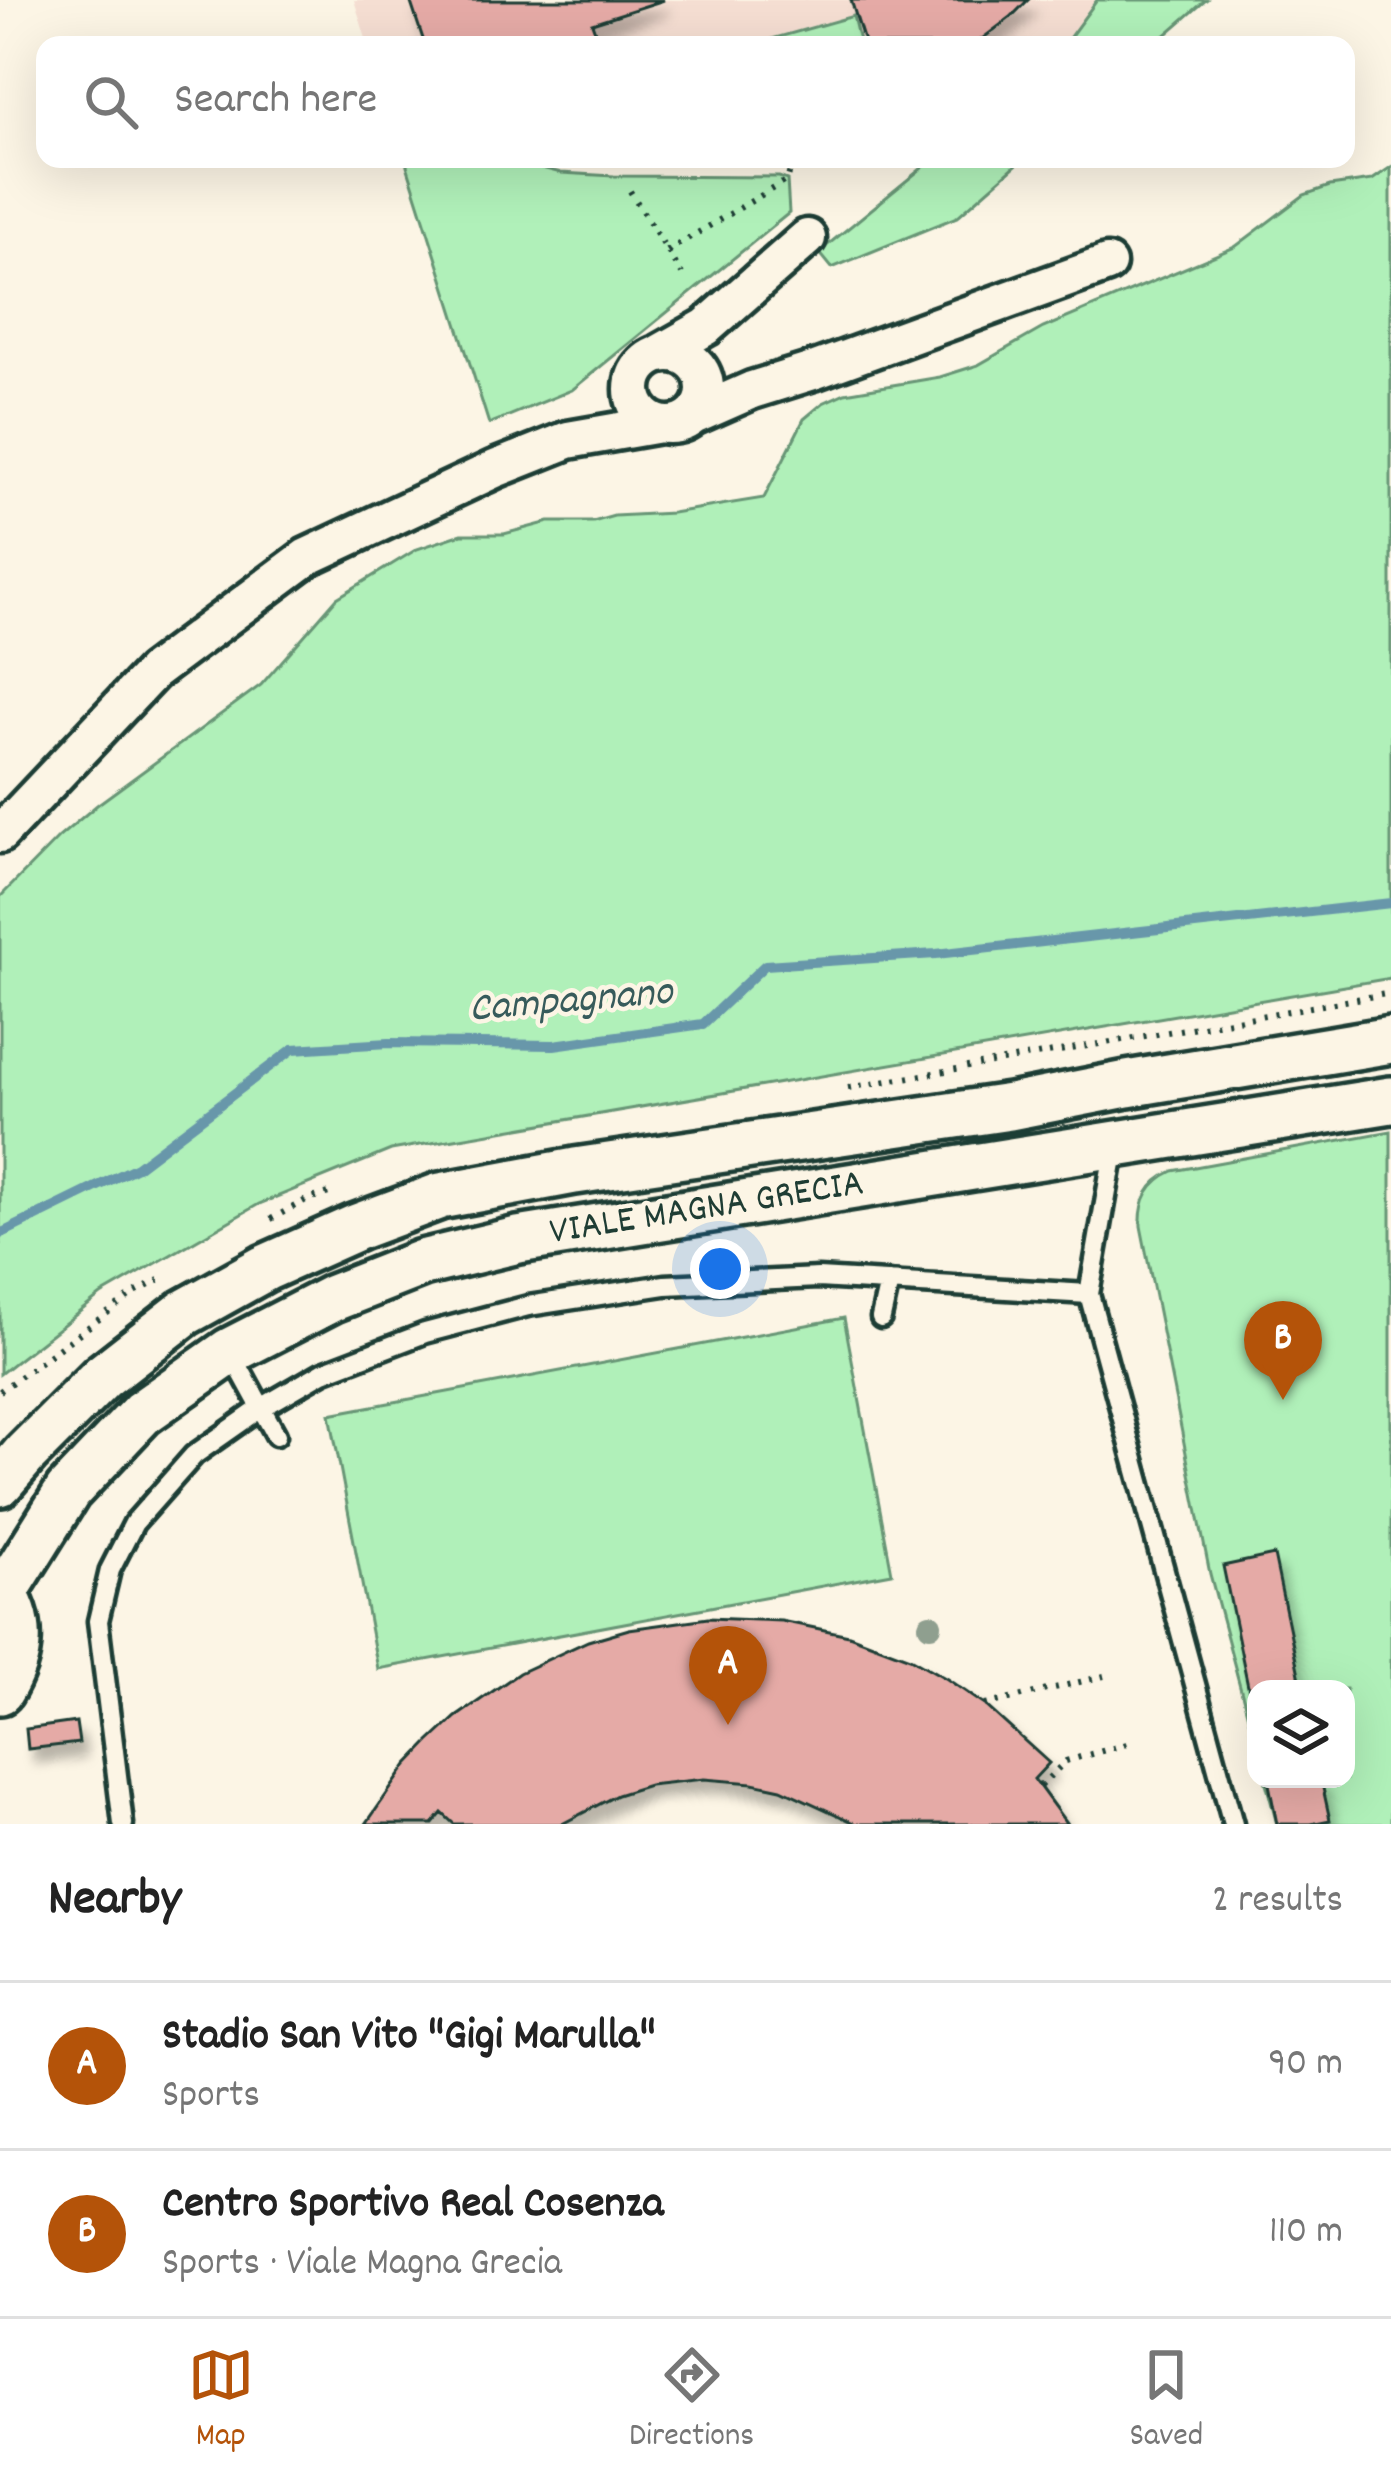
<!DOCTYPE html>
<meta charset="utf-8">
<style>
:root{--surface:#fff;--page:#f2f2f2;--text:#222;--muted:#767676;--line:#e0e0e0;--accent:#b45309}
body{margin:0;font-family:Dekko,sans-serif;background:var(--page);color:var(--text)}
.controls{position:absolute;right:36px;bottom:36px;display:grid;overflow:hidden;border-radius:24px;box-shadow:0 12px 48px #0002}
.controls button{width:108px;height:108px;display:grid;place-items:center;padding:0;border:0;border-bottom:3px solid var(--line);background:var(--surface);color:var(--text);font:60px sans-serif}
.you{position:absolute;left:720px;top:1269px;width:42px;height:42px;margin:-30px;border:9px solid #fff;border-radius:50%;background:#1a73e8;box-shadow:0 0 0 18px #1a73e833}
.badge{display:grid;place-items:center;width:78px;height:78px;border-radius:50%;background:var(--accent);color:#fff;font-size:39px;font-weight:700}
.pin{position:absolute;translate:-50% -99px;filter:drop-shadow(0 3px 6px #0008)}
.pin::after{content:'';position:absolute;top:63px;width:42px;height:36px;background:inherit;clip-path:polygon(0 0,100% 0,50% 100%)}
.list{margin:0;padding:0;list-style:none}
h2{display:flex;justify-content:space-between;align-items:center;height:156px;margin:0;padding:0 48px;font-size:51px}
h2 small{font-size:39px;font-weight:400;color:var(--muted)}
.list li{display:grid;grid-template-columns:78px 1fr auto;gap:36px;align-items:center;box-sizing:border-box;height:168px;padding:0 48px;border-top:3px solid var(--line)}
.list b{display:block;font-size:45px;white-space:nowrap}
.list p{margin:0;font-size:39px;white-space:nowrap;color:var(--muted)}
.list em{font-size:39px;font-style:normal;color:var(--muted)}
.icon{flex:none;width:66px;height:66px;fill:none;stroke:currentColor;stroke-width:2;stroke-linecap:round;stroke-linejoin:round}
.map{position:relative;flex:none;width:1391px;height:1824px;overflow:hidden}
.search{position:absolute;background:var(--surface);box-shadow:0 12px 48px #0002;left:36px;right:36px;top:36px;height:132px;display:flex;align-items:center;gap:30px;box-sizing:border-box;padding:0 42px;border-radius:24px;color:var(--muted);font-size:45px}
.sheet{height:492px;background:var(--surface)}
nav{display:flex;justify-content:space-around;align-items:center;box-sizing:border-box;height:168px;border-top:3px solid var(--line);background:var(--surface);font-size:33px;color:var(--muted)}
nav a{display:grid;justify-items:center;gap:6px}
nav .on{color:var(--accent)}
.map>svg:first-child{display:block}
.built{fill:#f5ded2}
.green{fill:#b0f0b9;stroke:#689676;stroke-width:3}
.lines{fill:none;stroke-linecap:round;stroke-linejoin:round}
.stream{stroke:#6897aa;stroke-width:10}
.building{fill:#e5aaa6;stroke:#1f3d34;stroke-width:3;filter:url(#shadow)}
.service-casing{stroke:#1f3d34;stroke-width:27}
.minor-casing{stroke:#1f3d34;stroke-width:45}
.tertiary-casing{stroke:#1f3d34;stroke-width:54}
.path{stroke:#1f3d34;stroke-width:6;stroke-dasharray:3 9;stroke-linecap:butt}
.service{stroke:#fcf5e5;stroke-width:18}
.minor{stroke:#fcf5e5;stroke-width:36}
.tertiary{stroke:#fcf5e5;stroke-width:45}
.tree{fill:#8f9f8f}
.labels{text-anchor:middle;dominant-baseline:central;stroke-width:9;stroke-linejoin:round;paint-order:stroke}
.street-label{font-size:39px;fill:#1f3d34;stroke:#fcf5e5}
.water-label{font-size:42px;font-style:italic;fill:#375b5b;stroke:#fcf5e5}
</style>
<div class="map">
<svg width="1391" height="1824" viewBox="0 0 1391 1824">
<defs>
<filter id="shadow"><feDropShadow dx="7" dy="13" stdDeviation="6" flood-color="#0004"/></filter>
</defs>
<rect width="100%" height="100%" fill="#fcf5e5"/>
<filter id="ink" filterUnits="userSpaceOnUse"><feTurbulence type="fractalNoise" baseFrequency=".00833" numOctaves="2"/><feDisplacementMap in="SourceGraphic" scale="24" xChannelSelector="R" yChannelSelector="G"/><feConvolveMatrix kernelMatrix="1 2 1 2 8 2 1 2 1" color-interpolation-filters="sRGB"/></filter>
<g filter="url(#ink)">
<!-- built -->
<path class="built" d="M354 0H1206L1154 45H368Z"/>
<!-- green -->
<path class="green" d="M1097 0H1206L1154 45H1064Z
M853 16 860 45H769L768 40Z
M405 159H507L561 173 614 176 779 177 787 180 789 213 572 390 489 424Z
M933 159H1023L957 217 832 268 819 252Z
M1391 167V978L391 1150 259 1204 101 1295 0 1374V897L59 837 97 805 261 685 337 598 417 549 462 534H504L549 522H593L614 516 672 513 764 498 804 419 823 403 845 393 940 377 978 365 1043 328 1235 247 1304 195 1330 186 1372 180Z
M1391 1131V1824H1277L1265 1779H1346V1689H1256V1746L1210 1574 1141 1226C1140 1200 1149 1182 1173 1171Z
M844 1318 892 1573 378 1669 330 1414Z"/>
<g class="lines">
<!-- stream -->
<path class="stream" d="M0 1234 137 1167 293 1049 389 1043 554 1045 703 1024 765 965 936 954 1391 903"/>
</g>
<!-- building -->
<path class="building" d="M410 0H664L592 23 600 45H425Z
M851 0H1028L1011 17 974 45H865Z
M1274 1555 1302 1689H1256V1724L1223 1566Z
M708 1618 781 1621 849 1635 910 1658 947 1679 985 1705 1049 1763 1034 1779 1067 1824H857L781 1789 753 1783 704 1779 649 1785 617 1795 562 1824H454L442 1813 433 1824H366L407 1765 429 1742 456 1717 519 1673 588 1641 629 1629Z
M76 1722 79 1743 28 1749 26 1729Z
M1268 1779H1321L1330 1820 1311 1824H1277Z"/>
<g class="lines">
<!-- service casing -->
<g class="service-casing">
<path id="service" d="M1115 1146 1089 1294 1233 1824
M881 1318 889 1282
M230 1351 276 1435
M123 1824 98 1621 110 1570 134 1523 194 1455 261 1408 323 1372 425 1333 528 1306 665 1285 818 1278 1089 1294"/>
</g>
<!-- minor casing -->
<g class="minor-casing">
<path id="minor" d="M633 389a36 36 0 1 1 72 0a36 36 0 1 1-72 0Z
M660 353 706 327 807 238
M693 416 752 390 813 371 1107 264
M0 834 153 672 307 557 495 469 568 440 660 424"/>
</g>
<!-- tertiary casing -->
<g class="tertiary-casing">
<path id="tertiary" d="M0 1483 26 1453 102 1377 184 1313 265 1268 357 1227 440 1196 575 1171 1010 1107 1127 1084 1391 1040
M0 1588C25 1622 21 1657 0 1691
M4 1593 68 1491 142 1413 230 1351 333 1298 422 1263 518 1240 1391 1100"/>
</g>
<!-- path -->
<path class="path" d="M630 191 682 274
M667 251 787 180 794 159
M848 1088 1391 993
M271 1219 308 1199 336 1191
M0 1391 135 1293 159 1280
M985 1705 1104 1676
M1040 1786 1066 1761 1134 1742"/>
<!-- service -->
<use href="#service" class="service"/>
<!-- minor -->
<use href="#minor" class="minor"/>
<!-- tertiary -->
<use href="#tertiary" class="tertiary"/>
</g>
<!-- trees -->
<circle class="tree" cx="930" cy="1625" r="12"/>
</g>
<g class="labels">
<!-- street labels -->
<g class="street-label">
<text transform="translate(707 1210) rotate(-9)">VIALE MAGNA GRECIA</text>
</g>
<!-- water labels -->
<g class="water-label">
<text transform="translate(571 1003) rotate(-5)">Campagnano</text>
</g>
</g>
</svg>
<div class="controls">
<button><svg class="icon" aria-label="layers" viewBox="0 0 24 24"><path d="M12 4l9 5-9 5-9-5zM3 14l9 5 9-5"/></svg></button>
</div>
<div class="you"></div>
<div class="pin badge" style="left:728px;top:1725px">A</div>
<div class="pin badge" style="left:1283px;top:1400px">B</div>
<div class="search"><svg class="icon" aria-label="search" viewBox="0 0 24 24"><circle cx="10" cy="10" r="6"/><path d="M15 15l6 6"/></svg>Search here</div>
</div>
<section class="sheet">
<h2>Nearby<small>2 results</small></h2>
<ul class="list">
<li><span class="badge">A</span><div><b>Stadio San Vito &quot;Gigi Marulla&quot;</b><p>Sports</p></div><em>90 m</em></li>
<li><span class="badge">B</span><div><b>Centro Sportivo Real Cosenza</b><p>Sports · Viale Magna Grecia</p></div><em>110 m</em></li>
</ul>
</section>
<nav>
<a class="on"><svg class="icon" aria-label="map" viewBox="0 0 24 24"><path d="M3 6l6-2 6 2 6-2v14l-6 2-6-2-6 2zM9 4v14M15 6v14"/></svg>Map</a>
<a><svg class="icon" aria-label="directions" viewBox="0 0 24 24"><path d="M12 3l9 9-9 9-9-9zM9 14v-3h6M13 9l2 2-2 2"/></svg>Directions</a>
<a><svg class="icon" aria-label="saved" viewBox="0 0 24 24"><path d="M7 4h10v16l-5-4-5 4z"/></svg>Saved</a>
</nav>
